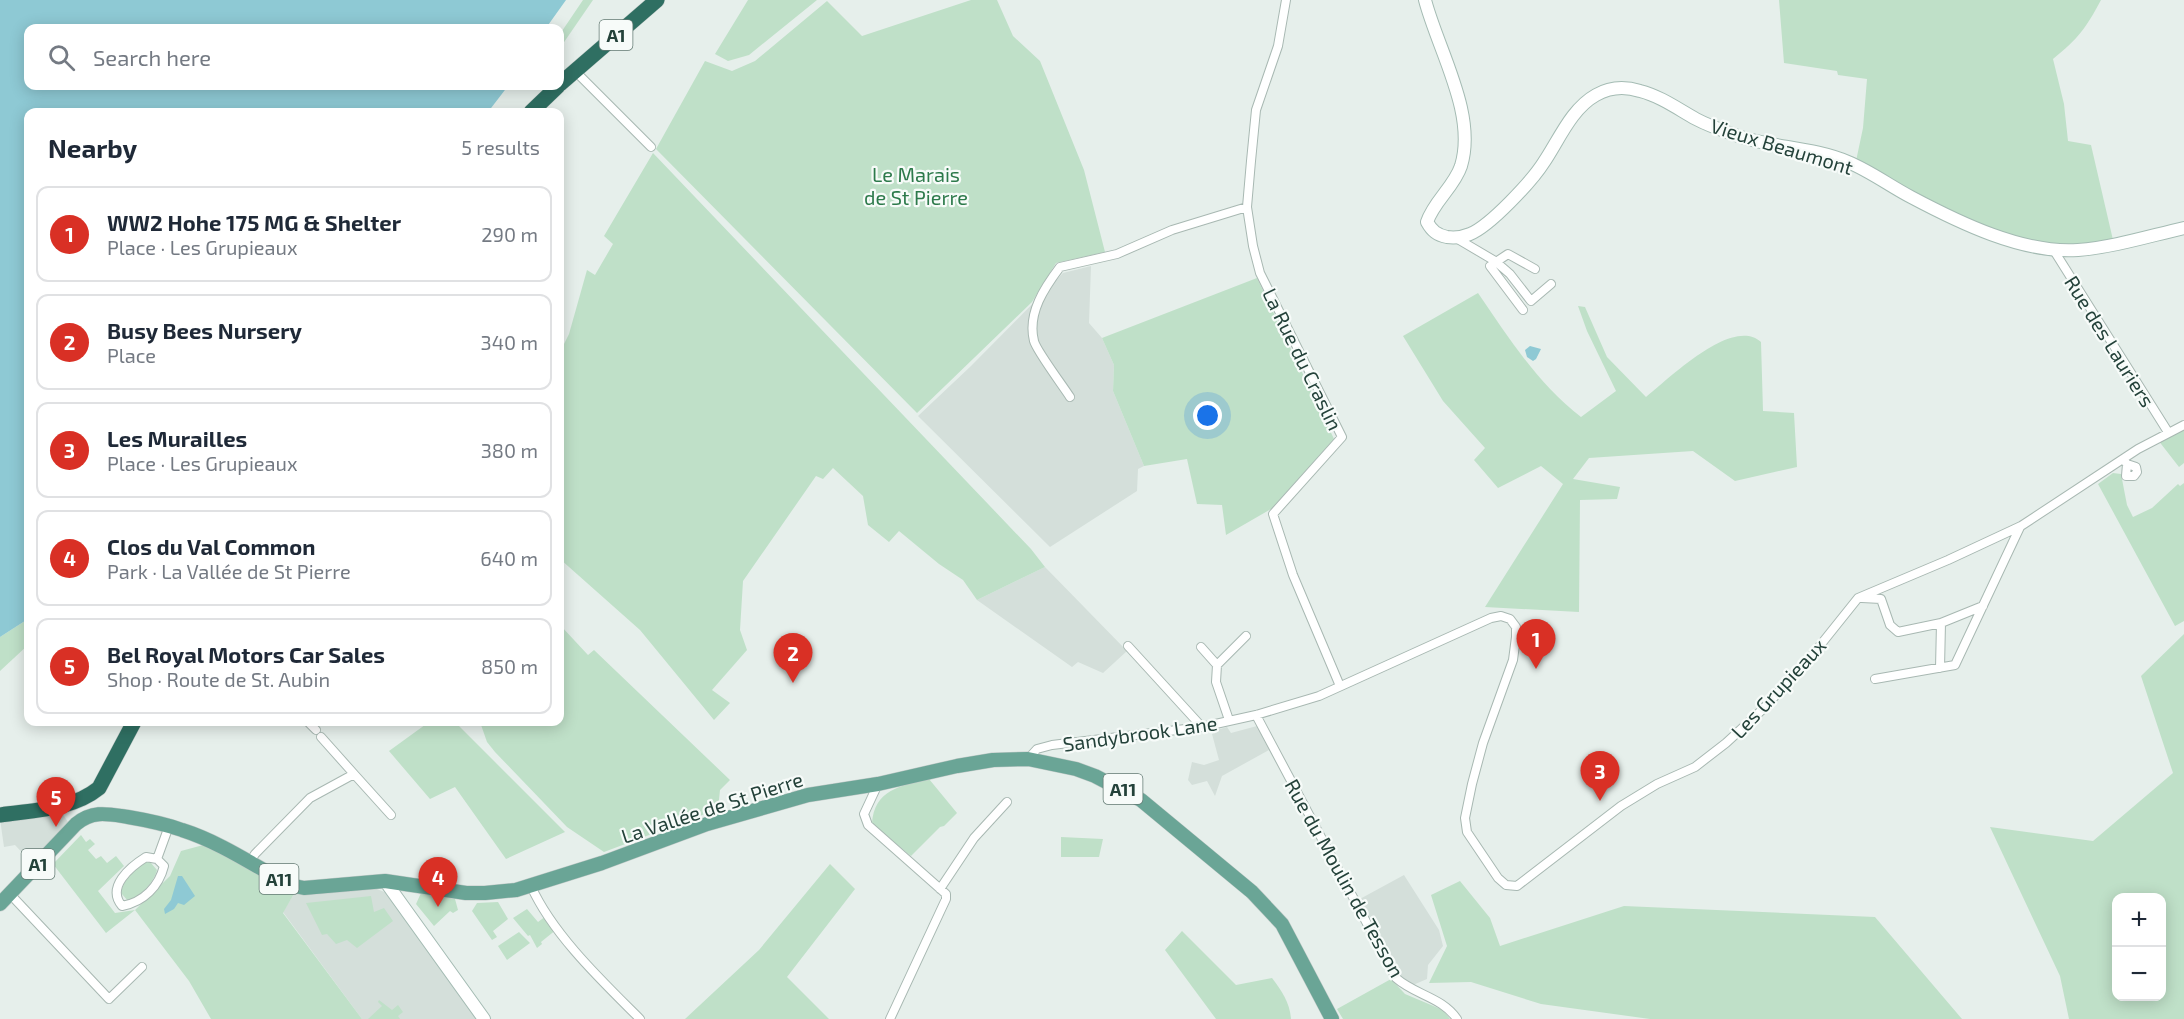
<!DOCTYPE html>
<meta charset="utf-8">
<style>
:root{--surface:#fff;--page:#f6f6f7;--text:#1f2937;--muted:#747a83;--line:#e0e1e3;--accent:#d93025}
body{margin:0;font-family:"Exo 2",sans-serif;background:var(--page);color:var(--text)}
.controls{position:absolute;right:18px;bottom:18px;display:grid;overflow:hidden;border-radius:12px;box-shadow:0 3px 15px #0003}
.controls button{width:54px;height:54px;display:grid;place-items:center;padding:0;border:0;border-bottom:2px solid var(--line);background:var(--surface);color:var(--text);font:30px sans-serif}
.you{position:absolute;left:1208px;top:416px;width:21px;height:21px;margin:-15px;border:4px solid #fff;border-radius:50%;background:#1a73e8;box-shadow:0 0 0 9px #1a73e833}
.badge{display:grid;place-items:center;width:39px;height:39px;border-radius:50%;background:var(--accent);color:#fff;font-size:20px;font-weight:700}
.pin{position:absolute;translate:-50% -50px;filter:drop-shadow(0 2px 3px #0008)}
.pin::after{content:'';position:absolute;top:32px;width:21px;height:18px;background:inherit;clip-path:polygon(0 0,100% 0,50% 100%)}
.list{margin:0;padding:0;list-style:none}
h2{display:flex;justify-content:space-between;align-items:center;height:78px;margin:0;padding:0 24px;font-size:26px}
h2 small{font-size:20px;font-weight:400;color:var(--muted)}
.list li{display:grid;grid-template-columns:39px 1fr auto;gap:18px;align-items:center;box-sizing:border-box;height:96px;margin:0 12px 12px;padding:0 12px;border:2px solid var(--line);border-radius:12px}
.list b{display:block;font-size:22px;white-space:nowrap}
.list p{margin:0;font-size:20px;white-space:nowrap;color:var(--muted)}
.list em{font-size:20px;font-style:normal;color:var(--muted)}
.icon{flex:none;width:33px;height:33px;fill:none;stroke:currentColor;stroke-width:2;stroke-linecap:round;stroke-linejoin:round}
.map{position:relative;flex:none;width:2184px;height:1019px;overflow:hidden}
.search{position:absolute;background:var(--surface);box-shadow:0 3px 15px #0003;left:24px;top:24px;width:540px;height:66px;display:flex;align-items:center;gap:15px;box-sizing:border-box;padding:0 21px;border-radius:12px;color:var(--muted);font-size:22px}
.panel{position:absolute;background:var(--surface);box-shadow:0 3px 15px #0003;left:24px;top:108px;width:540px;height:618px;border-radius:12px}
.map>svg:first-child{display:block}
.built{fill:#d4dfda}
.green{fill:#bfe0c8;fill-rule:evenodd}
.water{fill:#8ec9d4}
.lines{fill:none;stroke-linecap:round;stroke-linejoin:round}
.street-casing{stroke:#a8b8b2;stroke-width:10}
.secondary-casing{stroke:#a4bbb3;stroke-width:14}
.primary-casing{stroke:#c2cac8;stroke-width:15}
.highway-casing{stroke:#c2cac8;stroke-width:16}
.street{stroke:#fff;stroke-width:8}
.secondary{stroke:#fff;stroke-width:12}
.primary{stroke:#6aa596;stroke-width:14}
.highway{stroke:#2f6f62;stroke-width:15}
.labels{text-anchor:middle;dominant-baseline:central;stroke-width:4.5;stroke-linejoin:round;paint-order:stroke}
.shield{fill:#f7fbf9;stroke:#637a73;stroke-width:1.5}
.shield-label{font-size:18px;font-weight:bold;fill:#24423a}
.street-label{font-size:20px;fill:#24423a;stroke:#f7fbf9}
.park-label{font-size:20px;fill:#2d7a4b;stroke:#f7fbf9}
</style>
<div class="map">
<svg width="2184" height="1019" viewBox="0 0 2184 1019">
<rect width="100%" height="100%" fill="#e6efeb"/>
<!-- built -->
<path class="built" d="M1091 266 1089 323 1102 338 1114 365 1113 391 1144 466 1138 469 1137 491 1050 547 918 416 971 366 1063 273Z
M1045 567 1127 651 1103 673 1078 662 1072 667 977 600Z
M1257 726 1269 750 1222 776 1215 796 1207 781 1192 785 1188 780 1192 762 1204 765 1219 760 1212 734 1217 730 1227 727 1231 733Z
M62 813 70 825 32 863 15 845 4 847 0 819Z
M1404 875 1439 930 1443 946 1428 965 1427 979 1413 985 1401 976 1358 900Z
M374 888 387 893 476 1019H362L283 912 295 892 312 895Z"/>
<!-- green -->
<path class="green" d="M583 0H593L560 48V34Z
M748 0H817L749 55 728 61 715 54Z
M971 0H997L1013 36 1040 61 1084 170 1105 252 1056 263 1032 302 917 413 656 149 705 61 732 71 755 61 827 1 862 36Z
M1779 0H2101C2086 28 2078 39 2053 59L2064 104 2068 141 2091 145 2113 240C2093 243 2073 248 2053 246 1988 238 1914 193 1856 161L1863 128 1867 79 1838 75 1837 71 1784 63Z
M653 153 1031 549 1045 567 977 600 963 580 939 564 899 531 889 542 868 525 863 496 833 468 823 479 816 476 743 581 740 630 747 650 712 690 730 703 714 720 640 630 560 559V352L569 334 587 270 595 275 613 244 604 236Z
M1257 278 1334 439 1271 509 1226 535 1222 505 1197 504 1187 459 1144 466 1113 391 1114 365 1102 338Z
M1478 293C1508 337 1538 384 1581 417L1616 391 1587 331 1578 306 1585 307 1607 357 1646 397C1669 379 1732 316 1761 342L1763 411 1794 413 1797 467 1735 481 1693 451 1589 458 1573 479 1620 487 1617 499 1580 500 1579 612 1485 607 1563 484 1541 466 1498 488 1474 460 1485 448 1443 401 1403 336Z
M2184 425V463L2179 467 2158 440Z
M2113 473 2121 474 2127 505 2133 517 2152 508 2178 484 2180 486 2184 483V621L2175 626 2098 484Z
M28 619V645L0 671V637Z
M561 626 588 655 594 650 730 780 720 790 718 809 604 852 567 827 495 752 487 742 480 722H560Z
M2184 634V1019H2069L2060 976 1990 827 2093 841 2173 773 2141 676ZM2116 898H2162V996H2116Z
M429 722H455L565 832 506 859 455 787 430 799 389 751Z
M929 779 957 813 944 826 940 827 911 856 872 824C874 789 901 786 929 779Z
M81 835 86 842 90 839 95 844 88 850 96 859 101 856 107 863 116 856 124 866 98 891 115 913 135 910 170 876 181 851 207 844 295 892 283 913 362 1019H211L189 981 135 910 106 933 53 864Z
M1061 837 1103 839 1099 857H1061Z
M147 861 151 863 157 870C154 882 140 898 128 901L121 893C124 877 134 870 147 861Z
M830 864 855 889 787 977 829 1019H685L759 950Z
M1460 881 1490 918 1500 946 1624 906 1875 917 1962 1019H1650L1541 1004 1471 982 1429 983 1447 946 1431 895Z
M421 893 455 899 458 910 453 913 450 911 434 926 416 904Z
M371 896 374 912 384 908 393 921 357 948 347 940 336 944 327 934 322 935 306 903Z
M498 902 508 919 493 931 497 937 492 940 472 911 477 903Z
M527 909 538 922 546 916 557 929 541 942 542 944 537 948 530 935 528 936 513 918Z
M1182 931 1236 985 1272 978C1282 991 1290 1003 1291 1019H1216L1165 950Z
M519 932 530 943 507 960 498 946Z
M1391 979 1405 994 1443 1010 1450 1019H1343L1337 1009Z
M379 1000 392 1010 398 1005 403 1012 398 1016 400 1019H368L382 1006 378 1002Z"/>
<!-- water -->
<path class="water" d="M0 0H566L546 28H28V86H508L488 112H28V619L0 637Z
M1530 346 1541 349 1536 359 1533 361 1527 357 1525 350Z
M178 876H182L195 896 184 905 178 903 174 909 165 914 164 909 171 900Z"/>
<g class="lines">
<!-- street casing -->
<g class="street-casing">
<path id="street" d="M1286 0 1278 46 1256 110 1251 161 1247 207 1253 246 1260 273 1342 437 1273 514 1293 575 1340 686
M574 70 651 147
M1456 238 1495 261 1510 274 1531 301 1551 284
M2053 249 2168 432
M1523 310 1490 266 1508 254 1535 269
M1070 397C1063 386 1036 350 1034 341 1027 313 1045 287 1060 267L1117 254 1172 230 1247 207
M2123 459 2127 464 2136 467 2137 472 2134 476H2126L2127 464
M1862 598 1881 599 1890 625 1898 632 1941 623
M1128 646 1202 727
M1201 647 1217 665 1216 682 1229 720
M1217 665 1246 636
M1940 668 1941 623 1983 606
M1875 679 1955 665 2020 527
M1256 715 1396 978C1415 995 1442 997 1457 1019
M308 722 316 730
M321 737 354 774
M1028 759 1037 749 1052 745 1202 727 1256 715 1319 696 1491 618 1501 616 1510 619 1516 627V637L1513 660 1483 743 1472 784 1465 818 1467 832 1498 878 1506 885 1517 886 1621 806 1657 784 1695 767 1726 743 1763 709 1810 658 1858 598 1948 560 2021 526 2138 449 2184 425
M878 784 864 814 868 825 946 894V899L890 1019
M157 859 164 866C159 886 144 902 122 906 106 887 130 867 146 857L157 859 169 826
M249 863 255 854 310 798 354 774 391 815
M531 886C553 935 603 982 640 1019
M940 889 974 838 1007 802
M10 894 109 999 142 967"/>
</g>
<!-- secondary casing -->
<g class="secondary-casing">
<path id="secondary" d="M1425 0C1438 50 1477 114 1461 166 1454 187 1434 201 1427 222 1432 231 1437 235 1447 237 1455 238 1463 237 1470 234 1490 226 1532 181 1544 162 1559 140 1571 109 1596 95 1610 87 1624 86 1640 91 1660 96 1678 109 1696 119 1709 126 1724 131 1738 136 1773 148 1813 147 1848 162 1870 171 1890 186 1911 197 1958 222 2023 254 2078 250 2114 247 2149 236 2184 228
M385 881 484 1019"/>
</g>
<!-- primary casing -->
<g class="primary-casing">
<path id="primary" d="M0 904 76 824C93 810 108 814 128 817 146 820 165 824 182 830 220 842 255 866 290 885L304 888 385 881 466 893H485L516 890 602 863 707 824 808 795 878 784 957 766 993 760 1028 759 1076 769 1095 776 1141 800 1252 892 1282 924 1332 1019"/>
</g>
<!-- highway casing -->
<g class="highway-casing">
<path id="highway" d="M560 84 657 0
M531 112 558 86
M0 815C34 810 72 810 99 788L134 722"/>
</g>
<!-- street -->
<use href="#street" class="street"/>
<!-- secondary -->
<use href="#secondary" class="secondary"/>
<!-- primary -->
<use href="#primary" class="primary"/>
<!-- highway -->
<use href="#highway" class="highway"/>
</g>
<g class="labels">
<!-- shield labels -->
<g class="shield">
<rect x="599.5" y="20" width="33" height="30" rx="4.5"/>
<rect x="1103.5" y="774" width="39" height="30" rx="4.5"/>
<rect x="21.5" y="849" width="33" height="30" rx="4.5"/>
<rect x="259.5" y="864" width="39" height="30" rx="4.5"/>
</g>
<g class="shield-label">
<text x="616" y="35">A1</text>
<text x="1123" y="789">A11</text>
<text x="38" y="864">A1</text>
<text x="279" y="879">A11</text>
</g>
<!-- street labels -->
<g class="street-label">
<text transform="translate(1782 146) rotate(17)">Vieux Beaumont</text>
<text transform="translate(2110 341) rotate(58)">Rue des Lauriers</text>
<text transform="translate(1303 359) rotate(64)">La Rue du Craslin</text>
<text transform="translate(1778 688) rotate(-47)">Les Grupieaux</text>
<text transform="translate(1140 733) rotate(-8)">Sandybrook Lane</text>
<text transform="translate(712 807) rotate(-18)">La Vallée de St Pierre</text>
<text transform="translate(1345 878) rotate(61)">Rue du Moulin de Tesson</text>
</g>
<!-- park labels -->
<g class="park-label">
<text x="916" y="174">Le Marais<tspan x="916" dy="23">de St Pierre</tspan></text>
</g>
</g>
</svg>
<div class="controls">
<button>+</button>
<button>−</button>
</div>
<div class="you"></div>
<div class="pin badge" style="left:1536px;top:669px">1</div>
<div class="pin badge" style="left:793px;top:683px">2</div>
<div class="pin badge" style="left:1600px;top:801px">3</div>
<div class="pin badge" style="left:438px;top:907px">4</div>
<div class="pin badge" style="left:56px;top:827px">5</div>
<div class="search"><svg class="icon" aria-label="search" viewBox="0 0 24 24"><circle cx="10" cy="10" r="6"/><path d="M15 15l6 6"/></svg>Search here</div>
<section class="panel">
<h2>Nearby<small>5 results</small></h2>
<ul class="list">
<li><span class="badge">1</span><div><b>WW2 Hohe 175 MG &amp; Shelter</b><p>Place · Les Grupieaux</p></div><em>290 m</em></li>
<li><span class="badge">2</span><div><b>Busy Bees Nursery</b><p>Place</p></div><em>340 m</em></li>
<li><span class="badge">3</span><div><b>Les Murailles</b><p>Place · Les Grupieaux</p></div><em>380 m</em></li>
<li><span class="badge">4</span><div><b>Clos du Val Common</b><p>Park · La Vallée de St Pierre</p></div><em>640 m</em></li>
<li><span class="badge">5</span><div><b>Bel Royal Motors Car Sales</b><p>Shop · Route de St. Aubin</p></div><em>850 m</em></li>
</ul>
</section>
</div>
